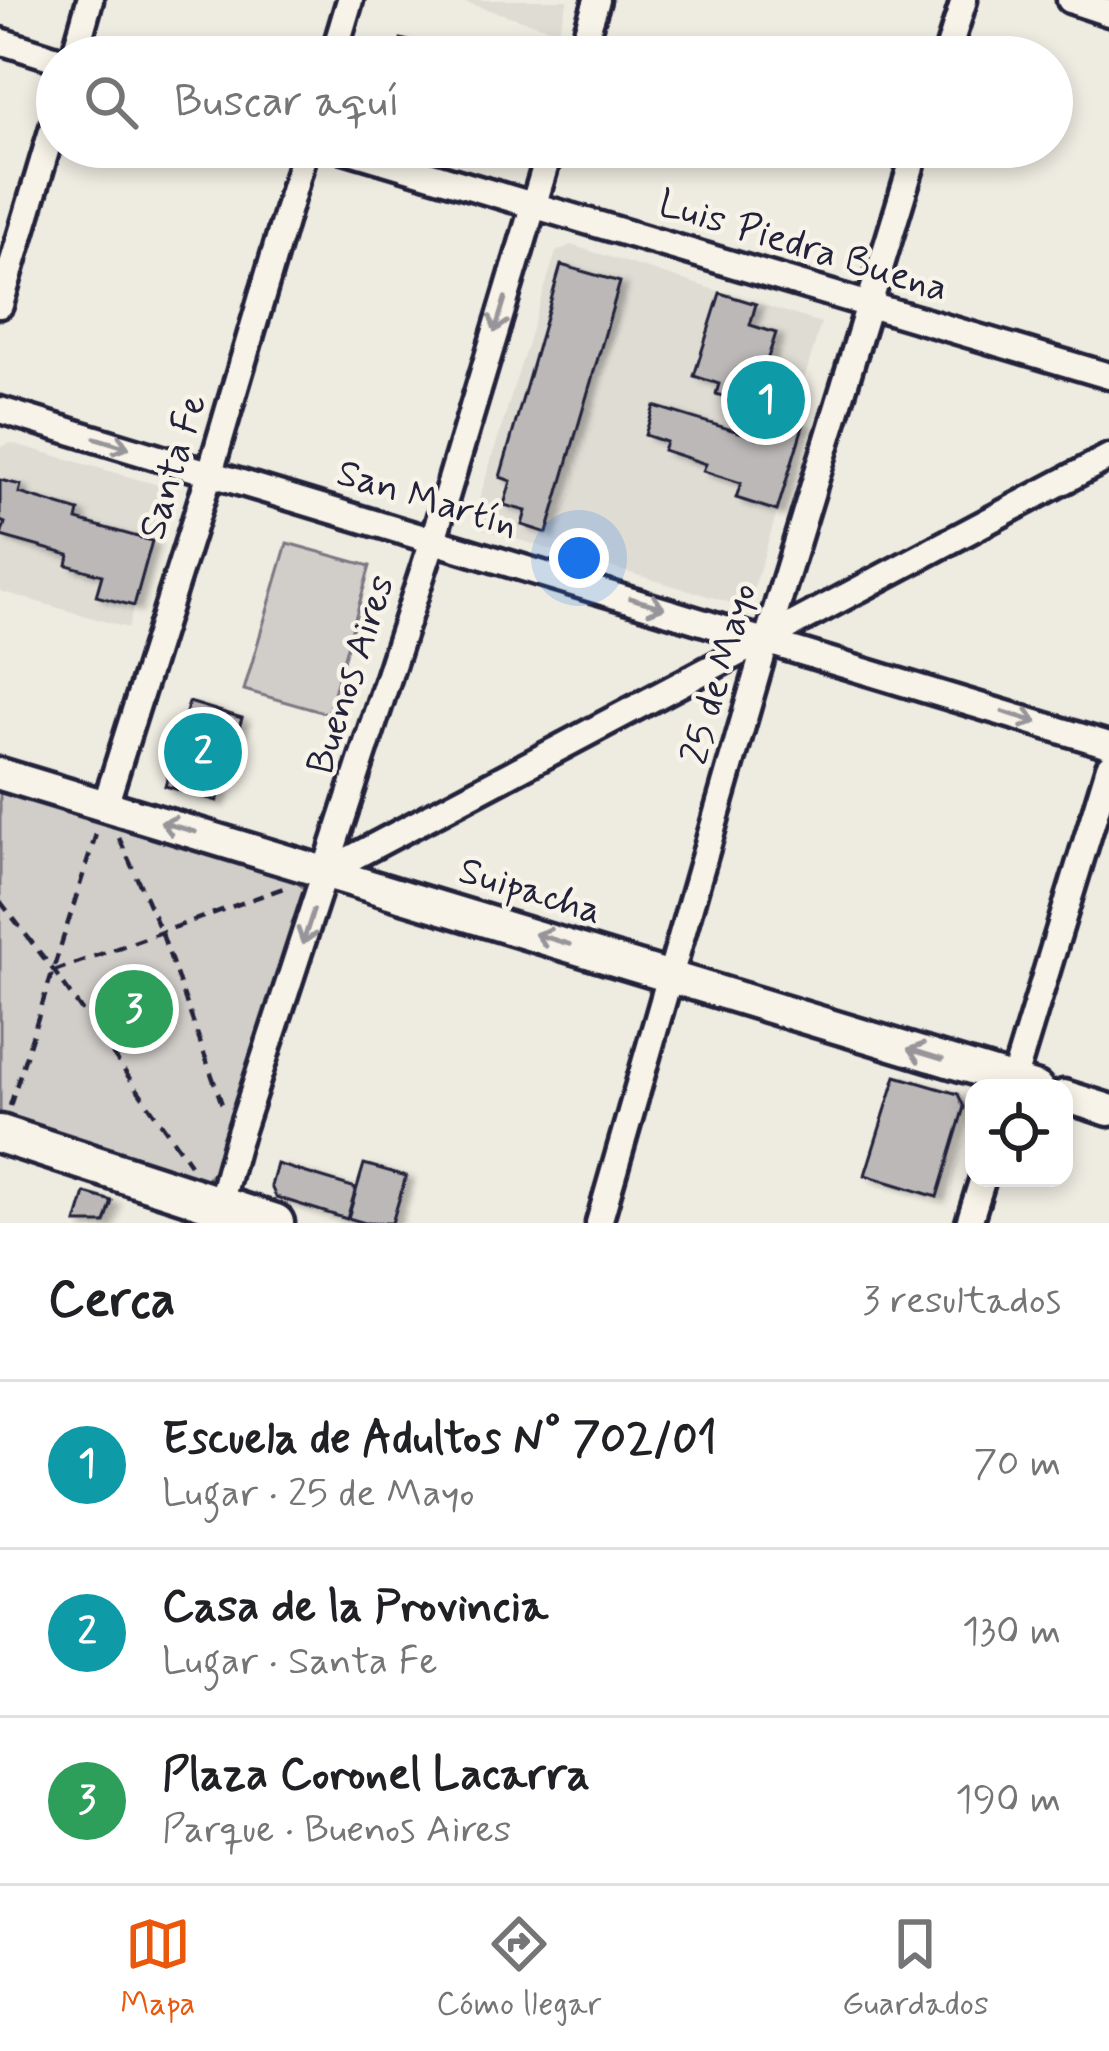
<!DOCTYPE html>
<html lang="es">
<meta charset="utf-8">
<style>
:root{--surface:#fff;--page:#f2f2f2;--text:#202124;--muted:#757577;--line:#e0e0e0;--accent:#ea580c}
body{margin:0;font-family:Mynerve,sans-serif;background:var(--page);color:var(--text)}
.controls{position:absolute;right:36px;bottom:36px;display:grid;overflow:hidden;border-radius:24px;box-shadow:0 6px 18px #0003}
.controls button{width:108px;height:108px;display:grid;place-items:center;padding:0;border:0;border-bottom:3px solid var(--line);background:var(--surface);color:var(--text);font:60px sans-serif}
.you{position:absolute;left:579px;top:558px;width:42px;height:42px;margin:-30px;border:9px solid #fff;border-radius:50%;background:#1a73e8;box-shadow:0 0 0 18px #1a73e833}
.badge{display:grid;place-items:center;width:78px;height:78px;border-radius:50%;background:var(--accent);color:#fff;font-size:39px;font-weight:700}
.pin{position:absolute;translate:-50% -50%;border:6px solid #fff;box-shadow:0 3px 12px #0006}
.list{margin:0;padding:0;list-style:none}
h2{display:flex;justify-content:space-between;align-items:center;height:156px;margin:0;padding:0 48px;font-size:51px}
h2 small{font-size:39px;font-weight:400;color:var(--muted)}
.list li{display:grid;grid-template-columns:78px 1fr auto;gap:36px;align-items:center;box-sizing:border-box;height:168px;padding:0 48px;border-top:3px solid var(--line)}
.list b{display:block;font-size:45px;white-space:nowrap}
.list p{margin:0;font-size:39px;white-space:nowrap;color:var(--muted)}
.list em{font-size:39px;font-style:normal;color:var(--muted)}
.icon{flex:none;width:66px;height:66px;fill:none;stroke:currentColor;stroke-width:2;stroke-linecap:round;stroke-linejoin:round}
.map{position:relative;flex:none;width:1109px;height:1223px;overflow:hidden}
.search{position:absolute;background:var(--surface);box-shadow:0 6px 18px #0003;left:36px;right:36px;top:36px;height:132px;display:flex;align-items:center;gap:30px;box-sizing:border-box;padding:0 42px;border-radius:66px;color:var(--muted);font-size:45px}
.sheet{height:660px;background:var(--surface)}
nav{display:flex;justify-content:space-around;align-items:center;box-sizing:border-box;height:168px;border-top:3px solid var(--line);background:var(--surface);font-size:33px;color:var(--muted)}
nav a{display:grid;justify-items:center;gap:6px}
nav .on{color:var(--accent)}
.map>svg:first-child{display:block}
.built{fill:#dfdcd4}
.green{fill:#d1cdc9;stroke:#7a7882;stroke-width:3}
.building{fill:#bbb8b7;stroke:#22223b;stroke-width:3;filter:url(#shadow)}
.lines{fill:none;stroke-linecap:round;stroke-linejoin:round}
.minor-casing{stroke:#22223b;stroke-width:33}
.tertiary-casing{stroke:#22223b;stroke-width:39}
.secondary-casing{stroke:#22223b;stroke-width:45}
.path{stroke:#22223b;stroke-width:4.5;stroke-dasharray:12 9;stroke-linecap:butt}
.minor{stroke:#f7f3e8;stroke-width:24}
.tertiary{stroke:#f7f3e8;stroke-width:30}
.secondary{stroke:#f7f3e8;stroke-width:36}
.oneway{stroke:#97959a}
.labels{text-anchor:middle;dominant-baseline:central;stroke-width:9;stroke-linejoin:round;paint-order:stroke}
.street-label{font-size:39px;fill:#22223b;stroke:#f7f3e8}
</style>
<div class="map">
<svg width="1109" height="1223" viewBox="0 0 1109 1223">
<defs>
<filter id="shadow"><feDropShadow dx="7" dy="4" stdDeviation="3" flood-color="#0004"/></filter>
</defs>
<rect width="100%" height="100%" fill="#eeebe1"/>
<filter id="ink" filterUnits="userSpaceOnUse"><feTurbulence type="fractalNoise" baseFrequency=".00833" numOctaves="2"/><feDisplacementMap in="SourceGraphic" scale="24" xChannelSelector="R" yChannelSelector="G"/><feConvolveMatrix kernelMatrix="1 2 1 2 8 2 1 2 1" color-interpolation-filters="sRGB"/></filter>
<g filter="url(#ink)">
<!-- built -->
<path class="built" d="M456 0H568L558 31Z
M571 245 821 323 792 419 804 423 752 595 731 603 482 529 476 509 556 252Z
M11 443 158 485 165 501 128 628 0 591V447Z"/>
<!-- green -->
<path class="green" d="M287 543 370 566 328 714 244 690Z
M0 786 293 880 303 887 305 896 218 1166 208 1178 191 1181 0 1122Z"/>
<!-- building -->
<path class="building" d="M401 39 466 57H396Z
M561 265 620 282 547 533 522 525 526 511 504 505 511 481 500 477Z
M720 293 756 304 750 325 776 333 762 376 801 388 792 420 804 423 777 511 736 498 741 483 703 471 706 464 663 450 666 442 645 435 654 406 758 438 767 410 716 394 719 384 694 376Z
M0 480 21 485 19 493 79 511 77 520 152 541 134 606 96 596 102 575 67 565 69 555 1 536 5 523 0 521Z
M189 702 242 718 217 801 165 786Z
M896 1076 958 1094 964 1107 937 1197 865 1175Z
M277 1164 356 1188 347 1219 276 1197 271 1186Z
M364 1164 406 1176 392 1223H365L348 1218Z
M85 1193 112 1201 105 1223H76Z"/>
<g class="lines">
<!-- minor casing -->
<g class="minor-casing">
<path id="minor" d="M1070 0 1109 13
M0 41 57 59
M74 57 90 0
M333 57 350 0
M579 57 597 0
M946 57 964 0
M337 147 1109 376
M0 305 57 114
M0 410 1109 745
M105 806 210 473 306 147
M327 871 1109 457
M1011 1088 1109 767
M215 1223 236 1145 433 540 551 147
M599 1223 767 639 917 147
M969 1223 983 1178"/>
</g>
<!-- tertiary casing -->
<g class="tertiary-casing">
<path id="tertiary" d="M0 774 1037 1088
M1064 1096 1109 1110"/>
</g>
<!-- secondary casing -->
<g class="secondary-casing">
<path id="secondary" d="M0 1134 275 1223"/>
</g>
<!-- path -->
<path class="path" d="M119 838 162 934 223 1107
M0 901 54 971 190 1164
M54 971 286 887
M10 1106 97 831"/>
<!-- minor -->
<use href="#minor" class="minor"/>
<!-- tertiary -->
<use href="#tertiary" class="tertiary"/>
<!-- secondary -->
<use href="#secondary" class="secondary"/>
</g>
<!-- one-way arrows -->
<defs><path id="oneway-shaft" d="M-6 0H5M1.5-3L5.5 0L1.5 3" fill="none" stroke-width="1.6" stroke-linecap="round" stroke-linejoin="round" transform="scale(3)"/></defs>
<g class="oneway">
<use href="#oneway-shaft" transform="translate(500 315) rotate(107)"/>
<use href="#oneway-shaft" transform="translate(112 443) rotate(17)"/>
<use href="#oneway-shaft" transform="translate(647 603) rotate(16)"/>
<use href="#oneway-shaft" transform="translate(1020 717) rotate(17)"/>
<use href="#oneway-shaft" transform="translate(178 827) rotate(-164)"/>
<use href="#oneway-shaft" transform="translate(308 927) rotate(108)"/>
<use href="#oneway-shaft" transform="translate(552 939) rotate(-163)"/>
<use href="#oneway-shaft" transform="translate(925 1054) rotate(-163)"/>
</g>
</g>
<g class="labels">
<!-- street labels -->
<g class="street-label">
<text transform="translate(803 247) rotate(17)">Luis Piedra Buena</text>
<text transform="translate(174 467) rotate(-73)">Santa Fe</text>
<text transform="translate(427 500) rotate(17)">San Martín</text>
<text transform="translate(720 674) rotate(-74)">25 de Mayo</text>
<text transform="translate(352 675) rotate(-72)">Buenos Aires</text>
<text transform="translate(530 892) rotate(17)">Suipacha</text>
</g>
</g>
</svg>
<div class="controls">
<button><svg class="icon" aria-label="locate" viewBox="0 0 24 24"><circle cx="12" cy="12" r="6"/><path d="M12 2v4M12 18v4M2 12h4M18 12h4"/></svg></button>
</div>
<div class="you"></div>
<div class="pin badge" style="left:766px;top:400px;background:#0f9aa8">1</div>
<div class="pin badge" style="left:203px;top:752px;background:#0f9aa8">2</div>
<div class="pin badge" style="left:134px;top:1009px;background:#2e9e5b">3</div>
<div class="search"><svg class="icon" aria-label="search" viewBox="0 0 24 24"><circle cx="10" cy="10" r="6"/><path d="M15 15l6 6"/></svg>Buscar aquí</div>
</div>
<section class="sheet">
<h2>Cerca<small>3 resultados</small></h2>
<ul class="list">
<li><span class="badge" style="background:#0f9aa8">1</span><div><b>Escuela de Adultos N° 702/01</b><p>Lugar · 25 de Mayo</p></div><em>70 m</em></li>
<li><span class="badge" style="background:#0f9aa8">2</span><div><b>Casa de la Provincia</b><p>Lugar · Santa Fe</p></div><em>130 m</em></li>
<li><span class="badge" style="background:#2e9e5b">3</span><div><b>Plaza Coronel Lacarra</b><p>Parque · Buenos Aires</p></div><em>190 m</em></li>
</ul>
</section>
<nav>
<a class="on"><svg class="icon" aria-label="map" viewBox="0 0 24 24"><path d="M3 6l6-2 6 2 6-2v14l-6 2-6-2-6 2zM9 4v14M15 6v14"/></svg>Mapa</a>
<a><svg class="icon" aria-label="directions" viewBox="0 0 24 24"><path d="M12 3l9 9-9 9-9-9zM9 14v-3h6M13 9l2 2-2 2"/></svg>Cómo llegar</a>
<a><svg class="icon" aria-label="saved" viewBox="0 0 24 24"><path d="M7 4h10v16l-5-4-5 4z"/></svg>Guardados</a>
</nav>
